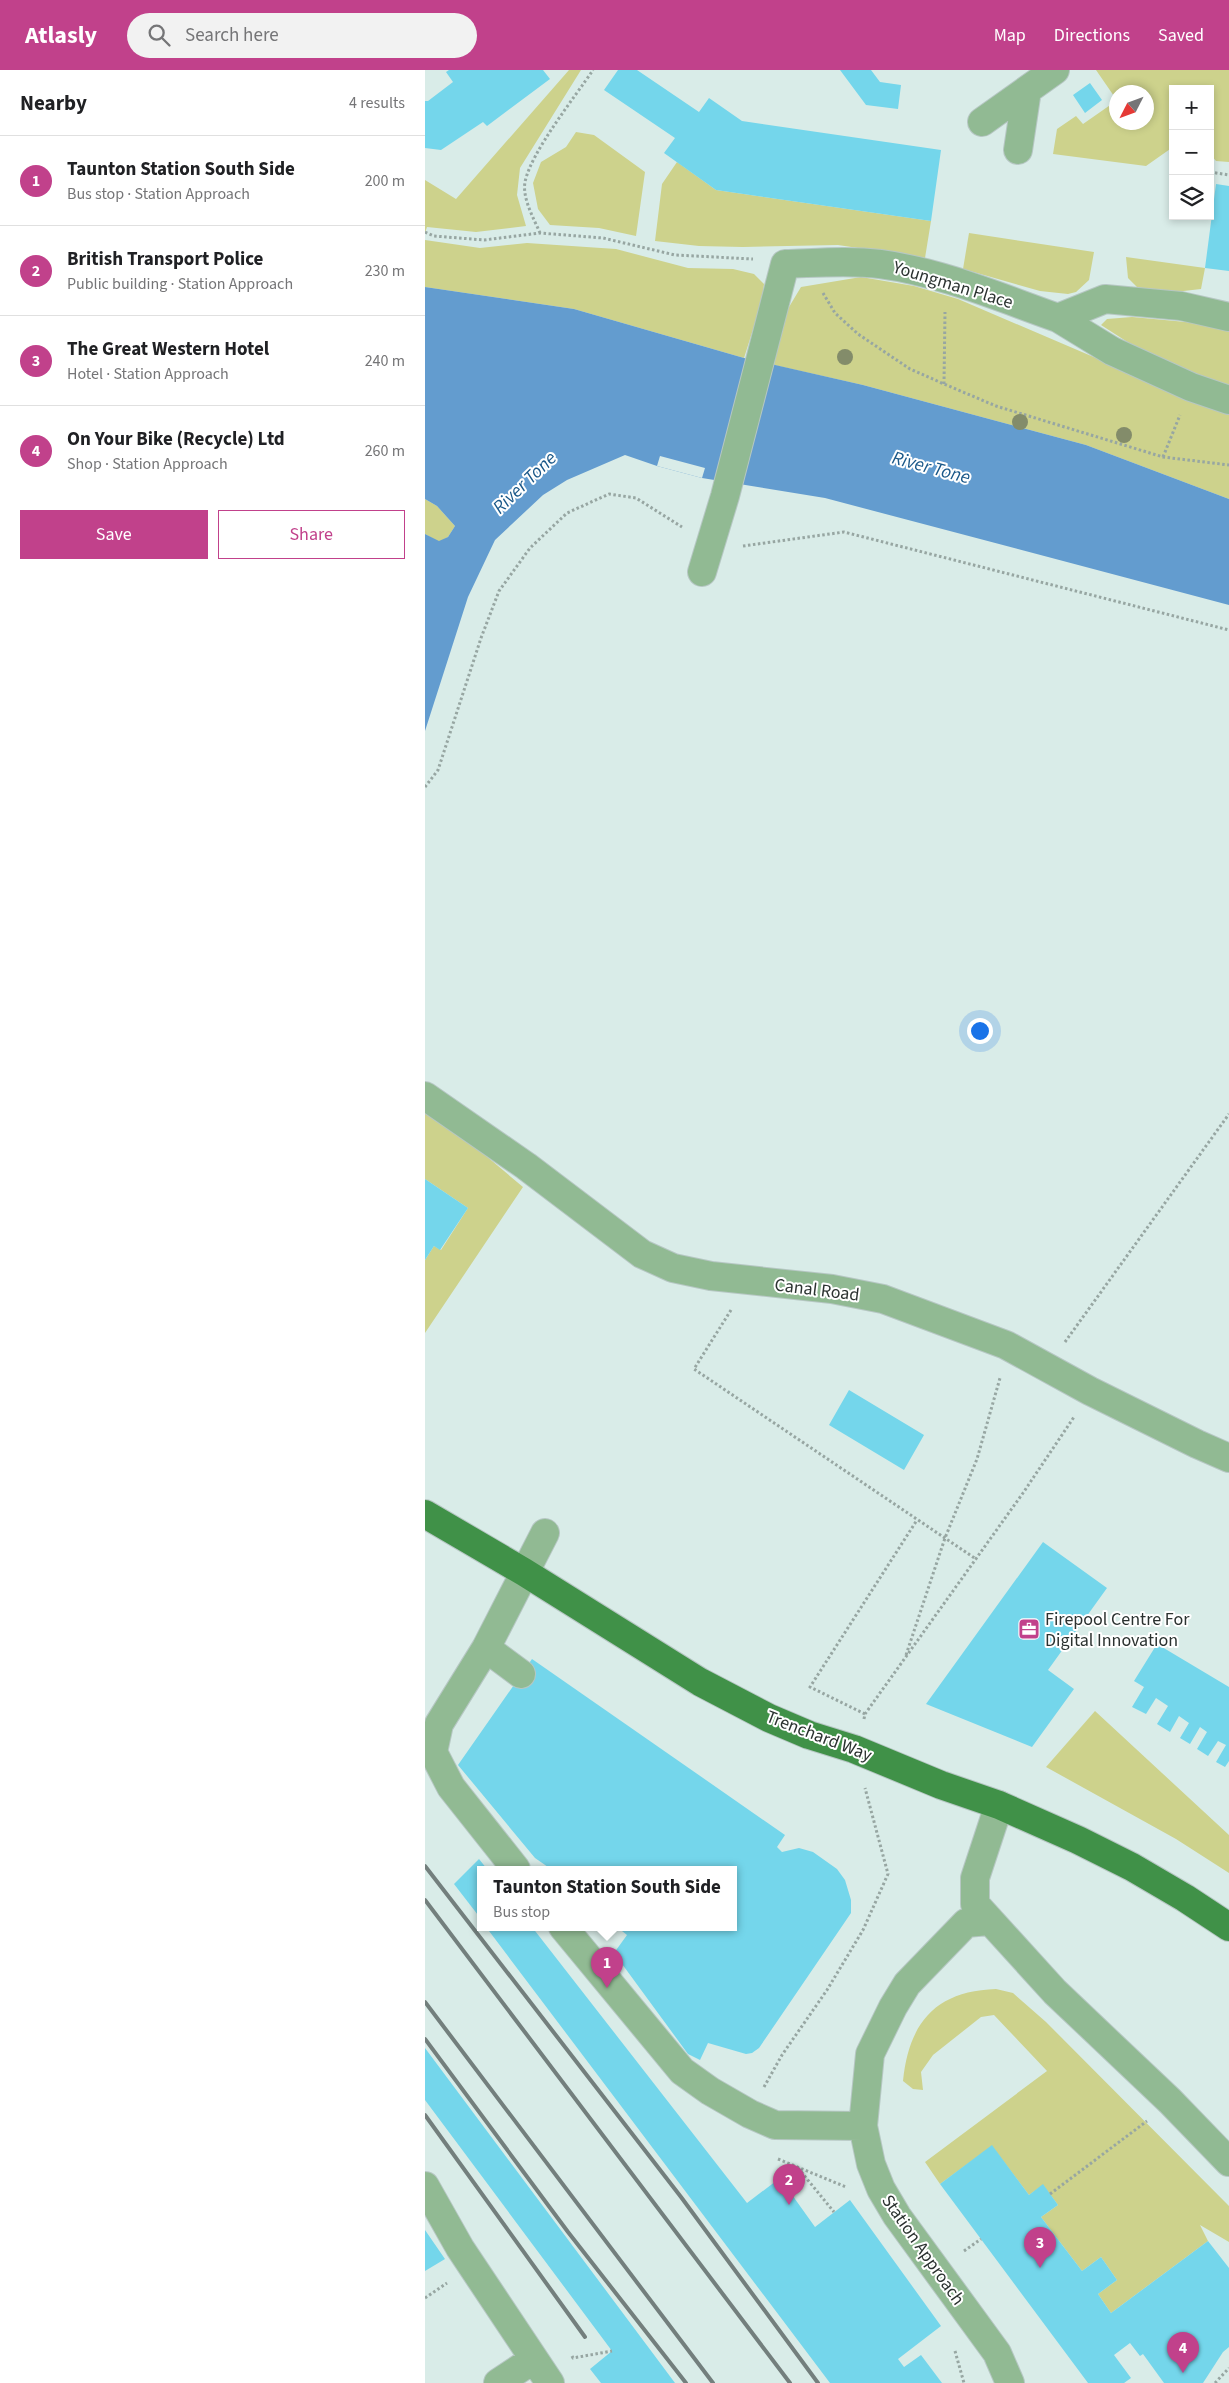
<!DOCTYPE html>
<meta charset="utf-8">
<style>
:root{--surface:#fff;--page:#f2f2f2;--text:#202124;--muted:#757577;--line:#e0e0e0;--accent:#c1418b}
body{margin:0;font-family:"Source Sans 3",sans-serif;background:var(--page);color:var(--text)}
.controls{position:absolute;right:15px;top:15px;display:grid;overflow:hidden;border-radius:0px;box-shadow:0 2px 8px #0003}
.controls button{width:45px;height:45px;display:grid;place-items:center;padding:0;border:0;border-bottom:1px solid var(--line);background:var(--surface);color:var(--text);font:25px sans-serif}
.compass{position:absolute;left:684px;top:15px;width:45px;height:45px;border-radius:50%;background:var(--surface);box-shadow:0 2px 8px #0003;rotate:228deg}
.you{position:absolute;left:554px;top:960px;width:18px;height:18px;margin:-12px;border:4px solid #fff;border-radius:50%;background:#1a73e8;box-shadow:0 0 0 8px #1a73e833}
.badge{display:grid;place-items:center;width:32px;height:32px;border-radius:50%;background:var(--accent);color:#fff;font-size:16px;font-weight:700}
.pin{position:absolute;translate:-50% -41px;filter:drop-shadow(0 1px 2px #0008)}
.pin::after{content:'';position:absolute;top:26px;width:18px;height:15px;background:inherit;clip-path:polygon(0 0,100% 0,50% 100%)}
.popup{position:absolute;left:52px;top:1796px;width:260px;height:65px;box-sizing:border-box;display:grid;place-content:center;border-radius:0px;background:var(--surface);filter:drop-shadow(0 1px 4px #0005);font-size:16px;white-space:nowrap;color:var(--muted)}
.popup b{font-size:19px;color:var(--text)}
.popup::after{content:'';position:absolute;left:50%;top:100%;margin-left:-10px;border:10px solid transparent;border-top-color:var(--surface)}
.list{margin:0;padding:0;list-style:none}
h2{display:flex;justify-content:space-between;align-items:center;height:65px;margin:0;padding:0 20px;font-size:21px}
h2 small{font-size:16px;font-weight:400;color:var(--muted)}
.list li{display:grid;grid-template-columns:32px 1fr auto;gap:15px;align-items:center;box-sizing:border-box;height:90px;padding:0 20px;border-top:1px solid var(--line)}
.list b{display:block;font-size:19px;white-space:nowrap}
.list p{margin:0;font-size:16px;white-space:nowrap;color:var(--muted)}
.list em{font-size:16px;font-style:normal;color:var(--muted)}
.actions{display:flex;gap:10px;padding:15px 20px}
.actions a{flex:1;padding:11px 0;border:1px solid var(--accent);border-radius:0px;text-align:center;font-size:18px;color:var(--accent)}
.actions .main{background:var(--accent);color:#fff}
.icon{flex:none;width:28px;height:28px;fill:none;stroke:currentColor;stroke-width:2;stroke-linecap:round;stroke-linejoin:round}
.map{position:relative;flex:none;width:804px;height:2313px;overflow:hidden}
header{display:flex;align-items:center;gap:30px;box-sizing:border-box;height:70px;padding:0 25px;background:var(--accent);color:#fff}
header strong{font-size:24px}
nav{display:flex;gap:28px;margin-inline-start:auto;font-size:18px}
.search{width:350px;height:45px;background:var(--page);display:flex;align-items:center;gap:12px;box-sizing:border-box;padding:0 18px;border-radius:28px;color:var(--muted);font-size:19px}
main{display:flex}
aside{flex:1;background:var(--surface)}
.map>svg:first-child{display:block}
.green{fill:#cdd28c}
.water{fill:#639ccf}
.pier{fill:#d9ece8}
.building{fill:#74d6eb}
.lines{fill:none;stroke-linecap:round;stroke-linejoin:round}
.minor-casing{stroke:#b6c7c3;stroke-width:30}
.major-casing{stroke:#b6c7c3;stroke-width:30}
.path{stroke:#97a6a2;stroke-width:3;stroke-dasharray:2.5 2.5;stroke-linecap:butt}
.minor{stroke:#91ba93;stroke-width:28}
.major{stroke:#409148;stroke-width:28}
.rail{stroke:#737f7d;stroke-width:4}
.tree{fill:#838c6a}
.labels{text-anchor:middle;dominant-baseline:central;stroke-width:4;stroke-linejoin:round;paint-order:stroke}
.street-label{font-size:18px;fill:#2b3230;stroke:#fff}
.poi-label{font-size:18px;fill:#2b3230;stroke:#fff;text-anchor:start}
.water-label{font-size:19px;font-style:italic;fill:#1a5889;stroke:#fff}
</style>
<header>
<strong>Atlasly</strong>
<div class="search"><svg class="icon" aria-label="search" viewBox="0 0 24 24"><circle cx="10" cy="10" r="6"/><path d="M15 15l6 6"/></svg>Search here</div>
<nav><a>Map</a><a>Directions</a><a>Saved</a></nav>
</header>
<main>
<aside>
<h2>Nearby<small>4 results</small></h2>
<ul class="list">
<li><span class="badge">1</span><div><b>Taunton Station South Side</b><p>Bus stop · Station Approach</p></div><em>200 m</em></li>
<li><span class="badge">2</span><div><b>British Transport Police</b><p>Public building · Station Approach</p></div><em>230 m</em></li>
<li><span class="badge">3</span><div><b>The Great Western Hotel</b><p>Hotel · Station Approach</p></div><em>240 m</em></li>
<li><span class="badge">4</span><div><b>On Your Bike (Recycle) Ltd</b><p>Shop · Station Approach</p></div><em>260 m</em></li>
</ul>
<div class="actions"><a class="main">Save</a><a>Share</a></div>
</aside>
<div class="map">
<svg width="804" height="2313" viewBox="0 0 804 2313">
<rect width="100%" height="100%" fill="#d9ece8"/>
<!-- green -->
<path class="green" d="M144 0H156L95 98 92 125 101 156 51 162 2 157 0 163V110L31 129Z
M671 0H804V92L791 91 785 84V19H748V77L721 96 628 84 632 59 651 46 658 54 691 31 692 52H722V22H692L691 29Z
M151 62 169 65 220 102 211 166 174 158 125 155 113 139 108 113 116 92 141 77Z
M252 92 291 120 506 151 500 188 413 175 318 177 274 176 230 171 237 114Z
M544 163 669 182 664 210 651 222 643 224 615 221 538 199Z
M0 170 55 178 102 173 191 179 263 198 308 199 329 204 339 214 337 231 319 288 149 239 0 217Z
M701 187 780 198 776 219 750 222 714 219 703 208Z
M436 207 489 216 533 229 804 345V429L661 375 438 315 349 295 361 242 376 217Z
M707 247 804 256V319L732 291 676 255 682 249Z
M0 429 12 436 30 456 23 467 14 472 0 464Z
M0 1039 29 1059 98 1117 0 1263V1190L9 1176 16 1180 43 1138 0 1109Z
M670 1641 804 1765V1803L751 1769 621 1697Z
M571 1919 588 1923 621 1952 804 2136V2172L775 2155 783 2171 686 2243 673 2224 692 2210 676 2187 657 2201 616 2147 633 2135 618 2115 604 2125 567 2076 515 2114 500 2092 622 2001 569 1945 556 1947 508 1985 496 2002 498 2020 488 2019 478 2011C484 1952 511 1921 571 1919Z"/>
<!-- water -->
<path class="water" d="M0 217 149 239 319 288 438 315 661 375 804 429V535L400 428 277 408 232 396 200 385 142 410 118 425 70 470 43 527 0 661V464L14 471 23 467 30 456 12 436 0 429Z"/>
<!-- pier -->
<path class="pier" d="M235 386 280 398 277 408 232 396Z"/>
<!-- building -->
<path class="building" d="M24 0H118L125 9 62 56 58 52 16 80 0 78V31H3L28 12 21 2Z
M193 0H212L274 42 284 28 317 51 516 80 506 151 291 120 239 83 250 68 179 20Z
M415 0H446L455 12 476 15 473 39 441 35Z
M665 13 677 30 660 43 648 25Z
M791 114 804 116V201L780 198Z
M0 1109 43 1138 15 1180 9 1176 0 1190Z
M424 1320 499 1365 479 1400 404 1355Z
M618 1472 682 1518 623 1600 649 1619 607 1677 501 1634Z
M732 1574 804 1617V1691L800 1697 791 1692 801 1675 793 1671 783 1686 772 1679 782 1662 775 1657 765 1674 755 1668 764 1653 754 1646 745 1662 732 1654 743 1636 731 1628 721 1644 707 1637 719 1617 709 1611Z
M107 1589 360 1765 352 1777 357 1782 374 1778 388 1782 412 1799 420 1810 426 1830V1843L334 1978 327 1983 321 1984 283 1973 275 1990 263 1984 189 1883 202 1865 192 1857H308V1799H133L132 1797H123L110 1788 33 1695Z
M54 1789 62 1799H56V1849L29 1814Z
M61 1857H107L322 2133 355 2108 390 2157 425 2130 516 2256 473 2289 479 2297 496 2285 517 2313H405Z
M0 1978 250 2313H176L165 2299 187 2281 0 2030Z
M567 2075 604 2125 618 2114 633 2135 616 2147 657 2201 676 2187 692 2210 673 2224 686 2243 783 2171 804 2198V2277L798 2282 778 2313H739L718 2284 715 2286 705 2273 689 2285 706 2308 699 2313H663L515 2114Z
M0 2160 20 2189 0 2201Z"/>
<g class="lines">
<!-- minor casing -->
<g class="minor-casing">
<path id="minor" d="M557 52 630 0
M593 80 602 20
M633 248 687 281 766 317 804 330
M277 502 300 426 360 194C392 193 424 190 455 194 516 202 576 228 633 248L680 229 756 236 804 247
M0 1026 101 1096 217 1184 248 1198 286 1206 407 1219 458 1229 581 1275 665 1321 772 1374 804 1388
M61 1578 96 1604
M574 1735 550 1808V1834L630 1922 745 2031 804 2092
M91 1799 26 1717 8 1682 14 1654 61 1578 120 1463
M564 1851 541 1853 482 1914 468 1937 445 1984 438 2056 446 2094 456 2119 472 2146 572 2283 585 2313
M138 1857 257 2001 285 2021 325 2044 350 2055 438 2056
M0 2116 35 2178 125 2313
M73 2313 109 2289"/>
</g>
<!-- major casing -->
<g class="major-casing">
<path id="major" d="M0 1444 99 1502 275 1612 344 1648 384 1665 429 1679 516 1715 574 1735 653 1770 707 1797 760 1828 804 1857"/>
</g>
<!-- path -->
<path class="path" d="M785 102 804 105
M0 162 9 166 59 170 115 163 178 168 250 185 328 189
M115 163C109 149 97 128 100 112 106 82 150 27 168 0
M398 223 410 243 433 264 485 299 519 314 571 336 738 387 804 395
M519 314 520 242
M738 387 755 345
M318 476 419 462 804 560
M0 717 13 700 56 568 74 521 105 478 142 443 184 424 211 428 257 457
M306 1240 269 1299 551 1489
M640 1272 804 1044
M481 1585 520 1468 552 1389 575 1308
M440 1644 385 1617 492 1450
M439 1649 440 1644 598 1423 649 1347
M339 2017 357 1985 402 1920 438 1860 463 1804 440 1718
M353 2089 421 2117
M373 2098 409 2142
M625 2124 722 2051
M539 2181 556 2169
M0 2228 22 2213
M530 2281 539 2313
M147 2286 148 2288 187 2281
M790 2313 804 2298"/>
<!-- minor -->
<use href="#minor" class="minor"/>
<!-- major -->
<use href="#major" class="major"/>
<!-- rail -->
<path class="rail" d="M0 1796 256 2127 393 2313
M0 1830 365 2313
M0 1932 288 2313
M0 1969 143 2162 261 2313
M0 2045 160 2267"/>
</g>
<!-- trees -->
<g class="tree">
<circle cx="420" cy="287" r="8"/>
<circle cx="595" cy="352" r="8"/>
<circle cx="699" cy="365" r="8"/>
</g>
<!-- icons -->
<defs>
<g id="office-square" transform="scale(1.125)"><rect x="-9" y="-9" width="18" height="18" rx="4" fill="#c1418b" stroke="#fff"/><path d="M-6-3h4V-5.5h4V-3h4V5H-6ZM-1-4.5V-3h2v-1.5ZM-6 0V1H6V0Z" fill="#fff"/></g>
</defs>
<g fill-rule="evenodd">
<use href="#office-square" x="604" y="1559"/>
</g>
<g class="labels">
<!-- street labels -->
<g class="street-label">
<text transform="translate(528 215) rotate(17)">Youngman Place</text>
<text transform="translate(392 1220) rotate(7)">Canal Road</text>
<text transform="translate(394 1666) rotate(21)">Trenchard Way</text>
<text transform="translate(498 2180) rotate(55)">Station Approach</text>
</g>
<!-- poi labels -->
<g class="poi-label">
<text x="620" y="1549">Firepool Centre For<tspan x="620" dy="21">Digital Innovation</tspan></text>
</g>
<!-- water labels -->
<g class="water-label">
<text transform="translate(506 398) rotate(15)">River Tone</text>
<text transform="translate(100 413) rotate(-44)">River Tone</text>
</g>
</g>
</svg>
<div class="controls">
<button>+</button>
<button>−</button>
<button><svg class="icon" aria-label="layers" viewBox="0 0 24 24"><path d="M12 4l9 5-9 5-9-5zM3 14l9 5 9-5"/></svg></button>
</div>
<svg class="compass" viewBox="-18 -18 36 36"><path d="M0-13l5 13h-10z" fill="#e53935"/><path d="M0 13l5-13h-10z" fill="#757577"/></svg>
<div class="you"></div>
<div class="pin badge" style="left:182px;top:1918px">1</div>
<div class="popup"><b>Taunton Station South Side</b>Bus stop</div>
<div class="pin badge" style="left:364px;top:2135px">2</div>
<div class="pin badge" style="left:615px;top:2198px">3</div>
<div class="pin badge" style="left:758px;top:2303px">4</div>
</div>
</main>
